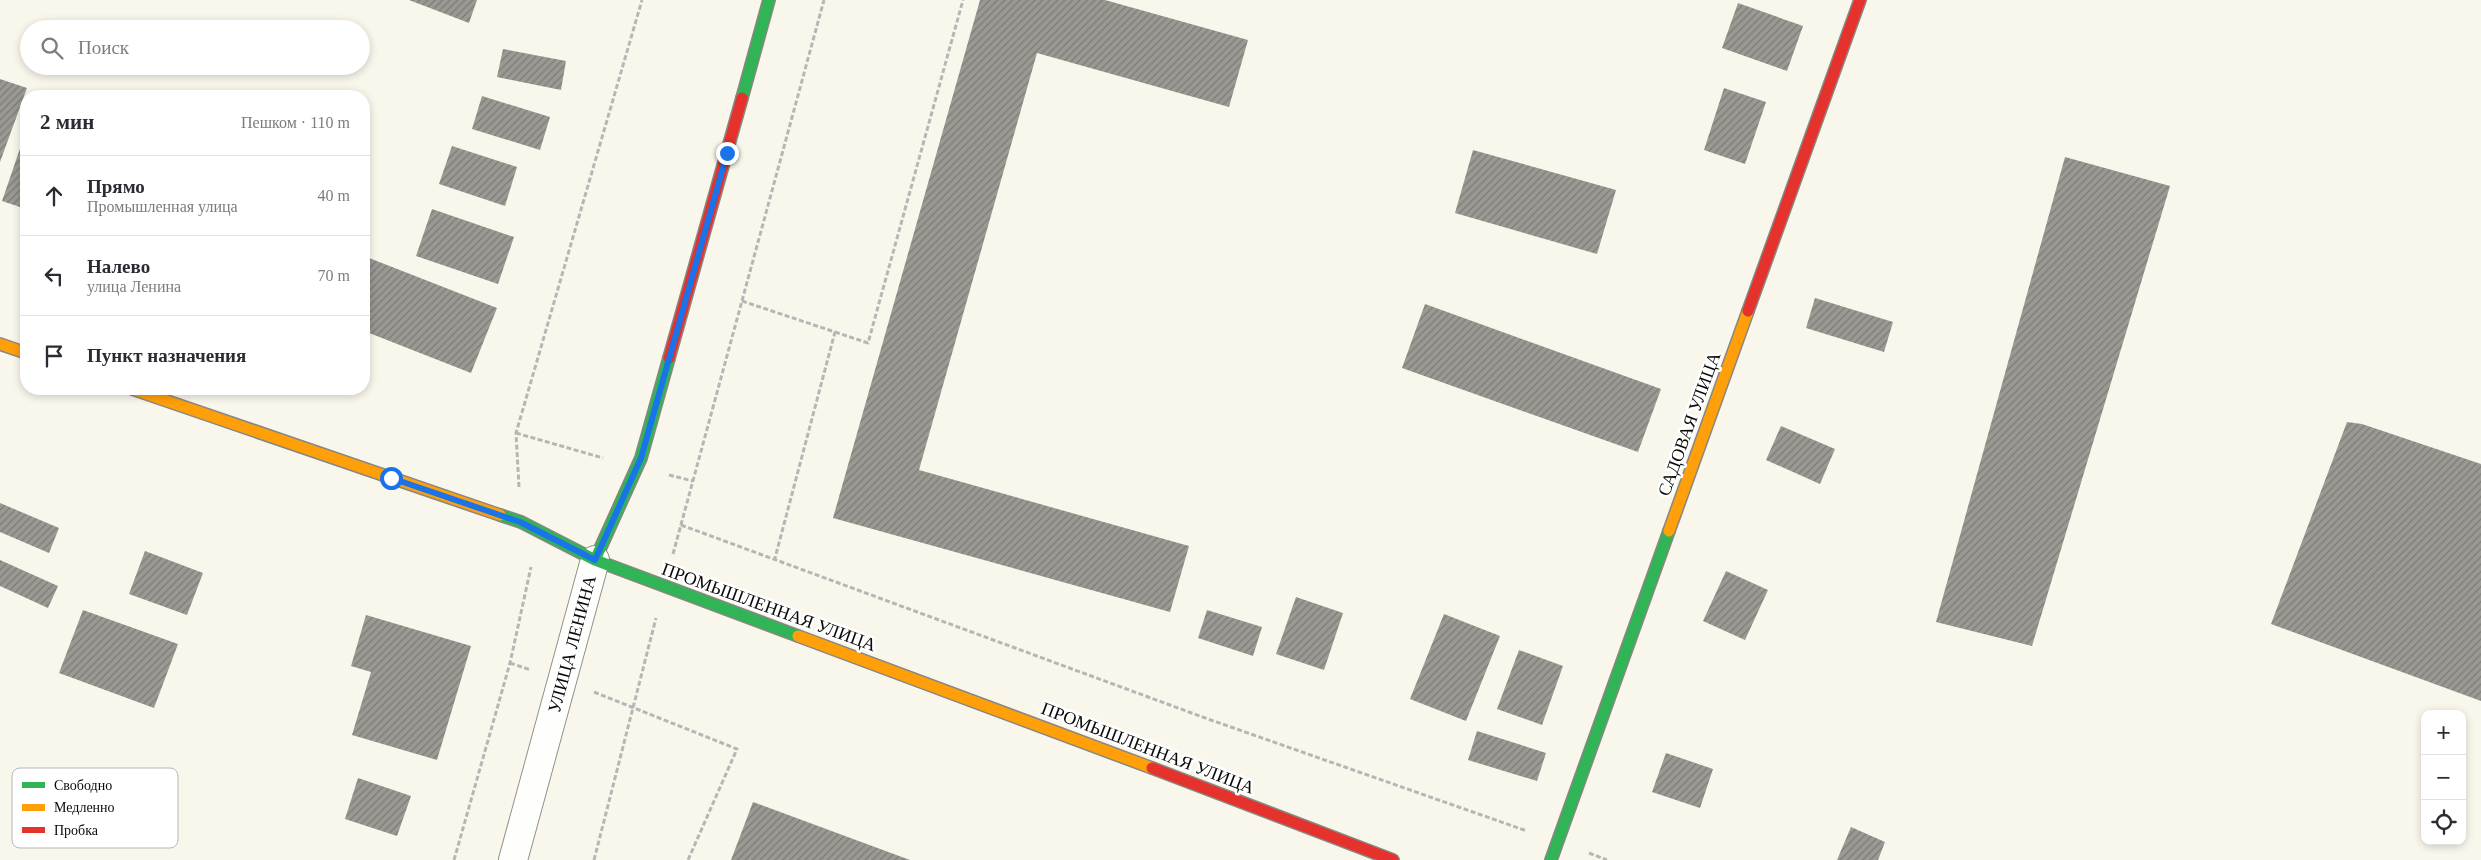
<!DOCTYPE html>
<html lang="ru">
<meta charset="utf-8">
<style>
:root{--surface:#fff;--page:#f2f2f3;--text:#2b2b33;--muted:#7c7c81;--line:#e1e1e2}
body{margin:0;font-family:Georgia,serif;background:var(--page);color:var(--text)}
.controls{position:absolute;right:15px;bottom:15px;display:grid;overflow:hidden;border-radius:10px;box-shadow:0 2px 8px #0003}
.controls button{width:45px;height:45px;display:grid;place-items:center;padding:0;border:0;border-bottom:1px solid var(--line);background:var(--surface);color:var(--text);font:25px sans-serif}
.stop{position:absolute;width:15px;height:15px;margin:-11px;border:4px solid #1a73e8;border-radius:50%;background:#fff}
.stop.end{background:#1a73e8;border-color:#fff;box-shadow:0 1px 5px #0008}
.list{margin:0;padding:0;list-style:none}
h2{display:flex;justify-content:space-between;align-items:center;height:65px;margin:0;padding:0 20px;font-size:21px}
h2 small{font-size:16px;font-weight:400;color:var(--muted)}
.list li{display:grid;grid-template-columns:32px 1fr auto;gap:15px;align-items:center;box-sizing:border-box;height:80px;padding:0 20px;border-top:1px solid var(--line)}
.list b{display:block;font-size:19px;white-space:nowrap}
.list p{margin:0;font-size:16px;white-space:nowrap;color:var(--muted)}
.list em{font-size:16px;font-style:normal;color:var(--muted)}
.icon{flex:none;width:28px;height:28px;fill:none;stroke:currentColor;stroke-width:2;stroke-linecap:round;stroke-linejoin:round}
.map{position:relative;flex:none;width:2481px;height:860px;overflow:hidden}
.search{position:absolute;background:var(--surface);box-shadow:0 2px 8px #0003;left:20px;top:20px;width:350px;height:55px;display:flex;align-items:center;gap:12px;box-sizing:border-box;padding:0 18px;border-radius:28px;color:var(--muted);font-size:19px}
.panel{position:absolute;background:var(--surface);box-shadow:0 2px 8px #0003;left:20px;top:90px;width:350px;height:305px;border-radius:20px}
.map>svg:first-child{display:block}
.building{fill:url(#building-hatch)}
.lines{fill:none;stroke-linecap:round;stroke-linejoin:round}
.street-casing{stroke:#92918c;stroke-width:30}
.fast-casing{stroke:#888782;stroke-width:14}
.slow-casing{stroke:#888782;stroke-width:14}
.jam-casing{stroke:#888782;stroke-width:14}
.path{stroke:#b7b6b5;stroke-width:3;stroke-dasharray:5 2.5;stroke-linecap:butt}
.street{stroke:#fefefc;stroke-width:28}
.fast{stroke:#30b455;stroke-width:11}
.slow{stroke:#ff9f0a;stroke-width:11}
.jam{stroke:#e5322d;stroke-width:11}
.route{stroke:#1a73e8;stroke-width:6}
.labels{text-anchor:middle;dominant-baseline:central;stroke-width:5;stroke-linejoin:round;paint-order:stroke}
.street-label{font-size:18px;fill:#0a0a0a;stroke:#fff}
.key{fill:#fff;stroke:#b6b6b6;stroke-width:1}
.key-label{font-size:14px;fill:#0a0a0a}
</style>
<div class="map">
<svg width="2481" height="860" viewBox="0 0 2481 860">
<defs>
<pattern id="building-hatch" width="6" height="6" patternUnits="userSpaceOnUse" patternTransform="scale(1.25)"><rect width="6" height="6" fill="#9b9993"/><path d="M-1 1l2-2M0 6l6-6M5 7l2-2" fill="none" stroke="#7d7b76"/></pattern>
</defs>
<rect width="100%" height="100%" fill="#f9f7ec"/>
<!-- building -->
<path class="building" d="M409 0H477L469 23Z
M980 0H1105L1248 40 1229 107 1037 53 919 470 1189 546 1170 612 833 518Z
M1738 3 1803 26 1787 71 1722 48Z
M503 49 566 61 561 90 497 77Z
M0 79 27 88 0 162Z
M1724 88 1766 102 1745 164 1704 150Z
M482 96 550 117 540 150 472 129Z
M26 131V209L2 201Z
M452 146 517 167 505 206 439 184Z
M1473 150 1616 190 1597 254 1455 213Z
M2065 157 2170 186 2032 646 1936 622Z
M432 209 514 237 498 284 416 256Z
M364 256 497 308 471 373 364 331Z
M1815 298 1893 322 1884 352 1806 328Z
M1425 304 1661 389 1638 452 1402 368Z
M2347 422 2362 424 2481 464V701L2271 624Z
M1781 426 1835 449 1820 484 1766 460Z
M0 503 59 528 49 553 0 532Z
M145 551 203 573 187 615 129 594Z
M0 560 58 586 48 608 0 586Z
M1726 571 1768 590 1745 640 1703 621Z
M1296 597 1343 613 1324 670 1276 654Z
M83 610 178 644 154 708 59 673Z
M1207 610 1262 627 1253 656 1198 638Z
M1444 614 1500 636 1466 721 1410 699Z
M366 615 471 646 437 760 352 735 371 672 351 666Z
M1519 650 1563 666 1542 725 1497 709Z
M1477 731 1546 753 1537 781 1468 760Z
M1666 753 1713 769 1700 808 1652 792Z
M358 778 411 796 397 836 345 819Z
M753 802 910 860H731Z
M1851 827 1885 842 1878 860H1837Z"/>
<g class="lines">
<!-- street casing -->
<g class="street-casing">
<path id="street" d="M513 860 595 560"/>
</g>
<!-- fast casing -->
<g class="fast-casing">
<path id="fast" d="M742 98 769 0
M500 515 521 522 595 560 798 636
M595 560 641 458 669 358
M1551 860 1669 531"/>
</g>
<!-- slow casing -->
<g class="slow-casing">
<path id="slow" d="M0 344 26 353
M132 389 500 515
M1669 531 1748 311
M798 636 1152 768"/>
</g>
<!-- jam casing -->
<g class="jam-casing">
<path id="jam" d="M1748 311 1860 0
M669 358 742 98
M1152 768 1393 860"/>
</g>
<!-- path -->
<path class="path" d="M742 301 835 332 775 558
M835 332 868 343 963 0
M516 433 603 458
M669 475 693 481
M519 487 516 433 642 0
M681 525 1208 719 1527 831
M673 554 824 0
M510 663 531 670
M594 692 737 749 688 860
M1589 853 1607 860
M454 860 510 663 531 567
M594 860 656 618"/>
<!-- street -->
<use href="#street" class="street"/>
<!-- fast -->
<use href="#fast" class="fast"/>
<!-- slow -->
<use href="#slow" class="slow"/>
<!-- jam -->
<use href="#jam" class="jam"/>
</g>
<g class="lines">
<!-- route -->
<path class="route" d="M391 478 520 522 595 560 641 458 727 153"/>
</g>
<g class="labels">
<!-- street labels -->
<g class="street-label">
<text transform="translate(1689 424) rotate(-70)">САДОВАЯ УЛИЦА</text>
<text transform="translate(769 607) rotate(20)">ПРОМЫШЛЕННАЯ УЛИЦА</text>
<text transform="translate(572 644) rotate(-75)">УЛИЦА ЛЕНИНА</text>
<text transform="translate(1148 748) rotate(21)">ПРОМЫШЛЕННАЯ УЛИЦА</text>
</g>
</g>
<!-- legend -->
<rect x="12" y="768" width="166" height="80" rx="8" class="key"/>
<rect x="22" y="782" width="23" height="6" fill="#30b455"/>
<rect x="22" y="804" width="23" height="7" fill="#ff9f0a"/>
<rect x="22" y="827" width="23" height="6" fill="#e5322d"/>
<g class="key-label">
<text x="54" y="790">Свободно</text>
<text x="54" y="812">Медленно</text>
<text x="54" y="835">Пробка</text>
</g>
</svg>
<div class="controls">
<button>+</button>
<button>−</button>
<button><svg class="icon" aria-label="locate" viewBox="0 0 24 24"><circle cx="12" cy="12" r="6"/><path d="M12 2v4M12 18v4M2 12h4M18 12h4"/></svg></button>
</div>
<div class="stop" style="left:391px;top:478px"></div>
<div class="stop end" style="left:727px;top:153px"></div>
<div class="search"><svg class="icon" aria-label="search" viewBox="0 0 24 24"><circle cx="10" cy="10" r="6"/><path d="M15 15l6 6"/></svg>Поиск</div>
<section class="panel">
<h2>2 мин<small>Пешком · 110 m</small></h2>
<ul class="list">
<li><svg class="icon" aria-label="ahead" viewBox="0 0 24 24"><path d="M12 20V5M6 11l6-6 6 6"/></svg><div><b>Прямо</b><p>Промышленная улица</p></div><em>40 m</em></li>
<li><svg class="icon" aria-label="left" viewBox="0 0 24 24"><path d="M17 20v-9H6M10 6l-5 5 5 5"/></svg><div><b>Налево</b><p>улица Ленина</p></div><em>70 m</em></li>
<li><svg class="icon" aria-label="arrive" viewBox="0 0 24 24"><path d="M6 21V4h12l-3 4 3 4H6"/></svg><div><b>Пункт назначения</b></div></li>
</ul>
</section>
</div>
